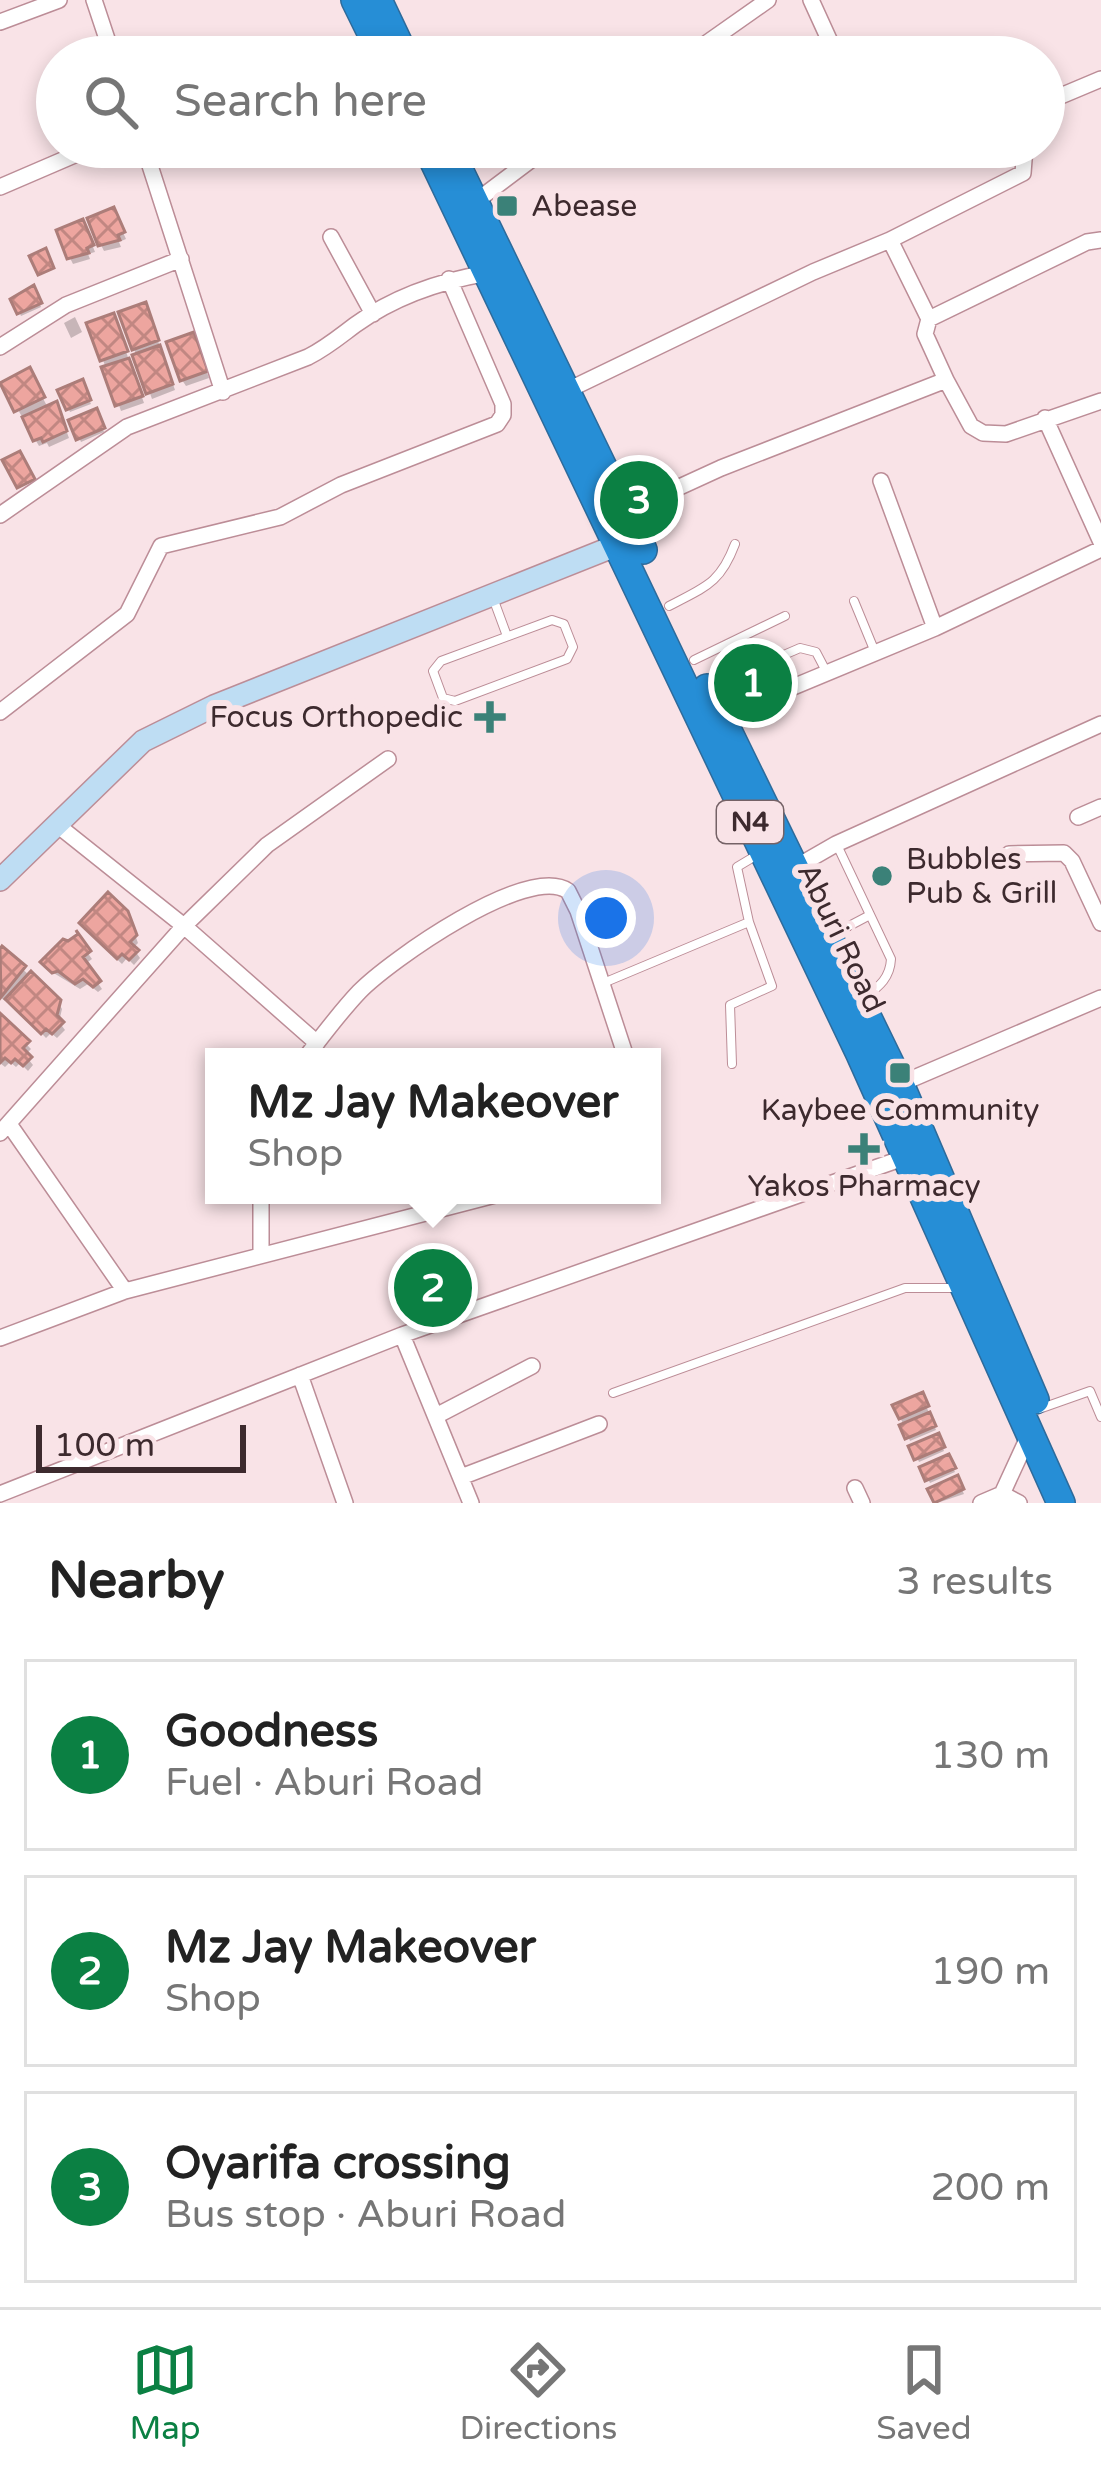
<!DOCTYPE html>
<meta charset="utf-8">
<style>
:root{--surface:#fff;--page:#f2f2f2;--text:#222;--muted:#767676;--line:#e0e0e0;--accent:#0b8043}
body{margin:0;font-family:"Varela Round",sans-serif;background:var(--page);color:var(--text)}
.scale{position:absolute;left:36px;bottom:30px;width:210px;box-sizing:border-box;padding-left:12px;border:6px solid #3d2a2e;border-top:0;font-size:33px;line-height:42px;white-space:nowrap;color:#3d2a2e;-webkit-text-stroke:9px #f9e3e7;paint-order:stroke}
.you{position:absolute;left:606px;top:918px;width:42px;height:42px;margin:-30px;border:9px solid #fff;border-radius:50%;background:#1a73e8;box-shadow:0 0 0 18px #1a73e833}
.badge{display:grid;place-items:center;width:78px;height:78px;border-radius:50%;background:var(--accent);color:#fff;font-size:39px;font-weight:700}
.pin{position:absolute;translate:-50% -50%;border:6px solid #fff;box-shadow:0 3px 12px #0006}
.popup{position:absolute;left:205px;top:1048px;width:456px;height:156px;box-sizing:border-box;display:grid;place-content:center;border-radius:0px;background:var(--surface);filter:drop-shadow(0 3px 9px #0005);font-size:39px;white-space:nowrap;color:var(--muted)}
.popup b{font-size:45px;color:var(--text)}
.popup::after{content:'';position:absolute;left:50%;top:100%;margin-left:-24px;border:24px solid transparent;border-top-color:var(--surface)}
.list{margin:0;padding:0;list-style:none}
h2{display:flex;justify-content:space-between;align-items:center;height:156px;margin:0;padding:0 48px;font-size:51px}
h2 small{font-size:39px;font-weight:400;color:var(--muted)}
.list li{display:grid;grid-template-columns:78px 1fr auto;gap:36px;align-items:center;box-sizing:border-box;height:192px;margin:0 24px 24px;padding:0 24px;border:3px solid var(--line);border-radius:0px}
.list b{display:block;font-size:45px;white-space:nowrap}
.list p{margin:0;font-size:39px;white-space:nowrap;color:var(--muted)}
.list em{font-size:39px;font-style:normal;color:var(--muted)}
.icon{flex:none;width:66px;height:66px;fill:none;stroke:currentColor;stroke-width:2;stroke-linecap:round;stroke-linejoin:round}
.map{position:relative;flex:none;width:1101px;height:1503px;overflow:hidden}
.search{position:absolute;background:var(--surface);box-shadow:0 6px 18px #0003;left:36px;right:36px;top:36px;height:132px;display:flex;align-items:center;gap:30px;box-sizing:border-box;padding:0 42px;border-radius:66px;color:var(--muted);font-size:45px}
.sheet{height:804px;background:var(--surface)}
nav{display:flex;justify-content:space-around;align-items:center;box-sizing:border-box;height:168px;border-top:3px solid var(--line);background:var(--surface);font-size:33px;color:var(--muted)}
nav a{display:grid;justify-items:center;gap:6px}
nav .on{color:var(--accent)}
.map>svg:first-child{display:block}
.shadow{fill:#0003}
.building{fill:url(#building-cross-hatch);stroke:#ac7d79;stroke-width:3}
.lines{fill:none;stroke-linecap:round;stroke-linejoin:round}
.lane-casing{stroke:#bc8d97;stroke-width:10}
.street-casing{stroke:#bc8d97;stroke-width:18}
.secondary-casing{stroke:#bc8d97;stroke-width:24}
.highway-casing{stroke:#2e6b9b;stroke-width:30}
.lane{stroke:#fff;stroke-width:8}
.street{stroke:#fff;stroke-width:15}
.secondary{stroke:#beddf3;stroke-width:21}
.highway{stroke:#268ed6;stroke-width:27}
.poi-dot{fill:#3b8178;stroke:#f9e3e7;stroke-width:4.5}
.labels{text-anchor:middle;dominant-baseline:central;stroke-width:12;stroke-linejoin:round;paint-order:stroke}
.shield{fill:#f9e3e7;stroke:#756266;stroke-width:3}
.shield-label{font-size:27px;font-weight:bold;fill:#3d2a2e}
.poi-label{font-size:30px;fill:#3d2a2e;stroke:#f9e3e7;text-anchor:start}
.street-label{font-size:30px;fill:#3d2a2e;stroke:#f9e3e7}
</style>
<div class="map">
<svg width="1101" height="1503" viewBox="0 0 1101 1503">
<defs>
<pattern id="building-cross-hatch" width="8" height="8" patternUnits="userSpaceOnUse" patternTransform="scale(3)"><rect width="8" height="8" fill="#eda59f"/><path d="M0 0l8 8M0 8l8-8" fill="none" stroke="#c18782"/></pattern>
</defs>
<rect width="100%" height="100%" fill="#f9e3e7"/>
<!-- shadow -->
<path class="shadow" d="M116 217 126 239 119 242 121 247 104 251 101 245Z
M86 229 95 252 88 254 90 259 73 264 70 258Z
M33 289 41 307 21 316 14 301Z
M148 312 175 390 152 399 134 349Z
M75 317 82 332 71 338 64 323Z
M116 323 144 403 121 411 103 360Z
M196 342 209 378 186 386 182 380Z
M29 371 48 408 59 411 69 438 49 447 47 443 39 446 3 384Z
M82 383 91 404 70 412 61 392Z
M96 412 104 432 81 442 72 422Z
M130 921 138 943 133 948 140 958 134 965 127 958 122 964 86 930Z
M77 938 92 959 85 964 102 989 98 992 88 984 80 989 47 969Z
M2 950 58 1002 62 1009 59 1022 65 1030 57 1038 51 1033 46 1038 8 998 5 1001 0 997Z
M0 1017 31 1049 25 1055 33 1065 28 1071 20 1063 16 1067 10 1062 5 1067 0 1063Z
M922 1396 936 1430 910 1441 896 1407Z
M938 1436 944 1451 919 1462 912 1447Z
M948 1458 955 1472 930 1483 923 1469Z
M957 1479 964 1494 937 1503 931 1490Z"/>
<!-- building -->
<path class="building" d="M114 207 125 232 118 235 120 240 98 246 87 218Z
M83 219 94 245 87 248 89 253 67 259 56 230Z
M46 248 54 268 38 275 29 256Z
M34 285 42 303 17 314 10 299Z
M146 302 159 340 132 350 118 312Z
M114 313 128 351 100 361 86 323Z
M194 332 208 371 180 381 166 342Z
M160 345 173 384 146 394 132 355Z
M129 358 143 396 115 406 101 367Z
M30 367 45 397 14 412 0 383Z
M83 379 91 400 66 410 57 390Z
M57 401 67 431 43 442 41 438 33 441 22 417Z
M97 408 105 428 76 440 68 420Z
M20 451 35 479 17 488 2 460Z
M108 892 128 911 137 935 130 942 139 950 129 960 122 954 117 959 79 923Z
M76 930 91 951 83 957 101 981 93 987 83 979 75 984 58 971 52 973 40 962 63 939 68 941 78 934Z
M2 946 26 966 1 997 0 949Z
M31 971 61 1000 57 1015 64 1022 52 1034 46 1029 41 1034 5 999Z
M0 1013 30 1041 23 1048 32 1057 23 1066 15 1059 11 1063 5 1058 0 1063Z
M923 1392 929 1406 899 1419 892 1405Z
M930 1412 936 1426 905 1439 899 1425Z
M939 1433 945 1447 914 1460 908 1446Z
M949 1454 956 1468 925 1481 919 1467Z
M958 1475 964 1489 934 1503 927 1489Z"/>
<g class="lines">
<!-- lane casing -->
<g class="lane-casing">
<path id="lane" d="M493 598 507 636
M854 601 875 652
M669 606C705 587 720 584 735 544
M552 620 564 624 573 647 567 659 455 701 443 698 433 671 441 661Z
M694 660 785 616
M744 672 756 701
M714 685 800 648 816 652 827 673
M837 845 891 959C890 979 878 987 864 998
M834 934 870 915
M601 984 749 922
M732 1064 730 1005 772 986 749 922 737 867 757 855
M613 1393 905 1288H958
M1039 1409 1090 1391 1101 1417"/>
</g>
<!-- street casing -->
<g class="street-casing">
<path id="street" d="M94 0 113 57
M811 0 837 57
M0 22 59 0
M687 57 768 0
M1044 103 1101 79
M144 147 223 392
M0 187 93 147
M475 202 548 147
M331 237 373 314
M890 240 1023 173 1025 147
M0 347 66 305 181 259
M946 380 925 334 929 319 1087 242 1101 240
M566 391 813 272 890 240 929 319
M1045 418 1101 542
M881 481 935 628
M625 512 721 468 946 380 971 426 983 433 1006 434 1101 401
M0 515 127 427 308 357C326 348 339 337 355 325 395 296 440 281 488 273
M0 712 127 614 161 546 280 517 341 485 497 424 503 415V404L449 279
M721 717 935 628 1101 549
M1078 817 1101 807
M56 824 184 926 317 1043
M1009 854 1064 853 1072 861 1101 923
M796 867 836 844 1101 724
M306 1057C323 1035 340 1012 359 992 389 961 528 863 568 891L578 911 626 1057
M900 1084 1101 998
M9 1124 125 1291
M652 1131V1144
M0 1133 184 926 267 845 388 759
M261 1253V1195
M402 1335 471 1503
M0 1338 125 1291 495 1195
M300 1375 345 1503
M436 1416 532 1366
M461 1477 599 1424
M855 1488 862 1503
M0 1494 402 1335 906 1157
M981 1503 1002 1494
M1019 1503 1002 1494 1030 1433"/>
</g>
<!-- secondary casing -->
<g class="secondary-casing">
<path id="secondary" d="M0 880 143 741 214 706 620 544"/>
</g>
<!-- highway casing -->
<g class="highway-casing">
<path id="highway" d="M355 0 383 57
M378 0 405 57
M427 147 860 1054 1061 1503
M448 147 643 550
M707 688 900 1084 1035 1400"/>
</g>
<!-- lane -->
<use href="#lane" class="lane"/>
<!-- street -->
<use href="#street" class="street"/>
<!-- secondary -->
<use href="#secondary" class="secondary"/>
<!-- highway -->
<use href="#highway" class="highway"/>
</g>
<!-- markers -->
<g class="poi-dot">
<rect x="495" y="194" width="24" height="24" rx="6"/>
<path d="M484 699h12v12h12v12h-12v12h-12v-12h-12v-12h12z"/>
<circle cx="882" cy="876" r="12"/>
<rect x="888" y="1061" width="24" height="24" rx="6"/>
<path d="M858 1131h12v12h12v12h-12v12h-12v-12h-12v-12h12z"/>
</g>
<g class="labels">
<!-- shield labels -->
<rect class="shield" x="717" y="801" width="66" height="42" rx="9"/>
<g class="shield-label">
<text x="750" y="822">N4</text>
</g>
<!-- poi labels -->
<g class="poi-label">
<text x="531" y="206">Abease</text>
<text x="463" y="717" text-anchor="end">Focus Orthopedic</text>
<text x="906" y="859">Bubbles<tspan x="906" dy="34">Pub &amp; Grill</tspan></text>
<text x="900" y="1110" text-anchor="middle">Kaybee Community</text>
<text x="864" y="1186" text-anchor="middle">Yakos Pharmacy</text>
</g>
<!-- street labels -->
<g class="street-label">
<text transform="translate(841 938) rotate(64)">Aburi Road</text>
</g>
</g>
</svg>
<div class="scale">100 m</div>
<div class="you"></div>
<div class="pin badge" style="left:753px;top:683px">1</div>
<div class="pin badge" style="left:433px;top:1288px">2</div>
<div class="popup"><b>Mz Jay Makeover</b>Shop</div>
<div class="pin badge" style="left:639px;top:500px">3</div>
<div class="search"><svg class="icon" aria-label="search" viewBox="0 0 24 24"><circle cx="10" cy="10" r="6"/><path d="M15 15l6 6"/></svg>Search here</div>
</div>
<section class="sheet">
<h2>Nearby<small>3 results</small></h2>
<ul class="list">
<li><span class="badge">1</span><div><b>Goodness</b><p>Fuel · Aburi Road</p></div><em>130 m</em></li>
<li><span class="badge">2</span><div><b>Mz Jay Makeover</b><p>Shop</p></div><em>190 m</em></li>
<li><span class="badge">3</span><div><b>Oyarifa crossing</b><p>Bus stop · Aburi Road</p></div><em>200 m</em></li>
</ul>
</section>
<nav>
<a class="on"><svg class="icon" aria-label="map" viewBox="0 0 24 24"><path d="M3 6l6-2 6 2 6-2v14l-6 2-6-2-6 2zM9 4v14M15 6v14"/></svg>Map</a>
<a><svg class="icon" aria-label="directions" viewBox="0 0 24 24"><path d="M12 3l9 9-9 9-9-9zM9 14v-3h6M13 9l2 2-2 2"/></svg>Directions</a>
<a><svg class="icon" aria-label="saved" viewBox="0 0 24 24"><path d="M7 4h10v16l-5-4-5 4z"/></svg>Saved</a>
</nav>
